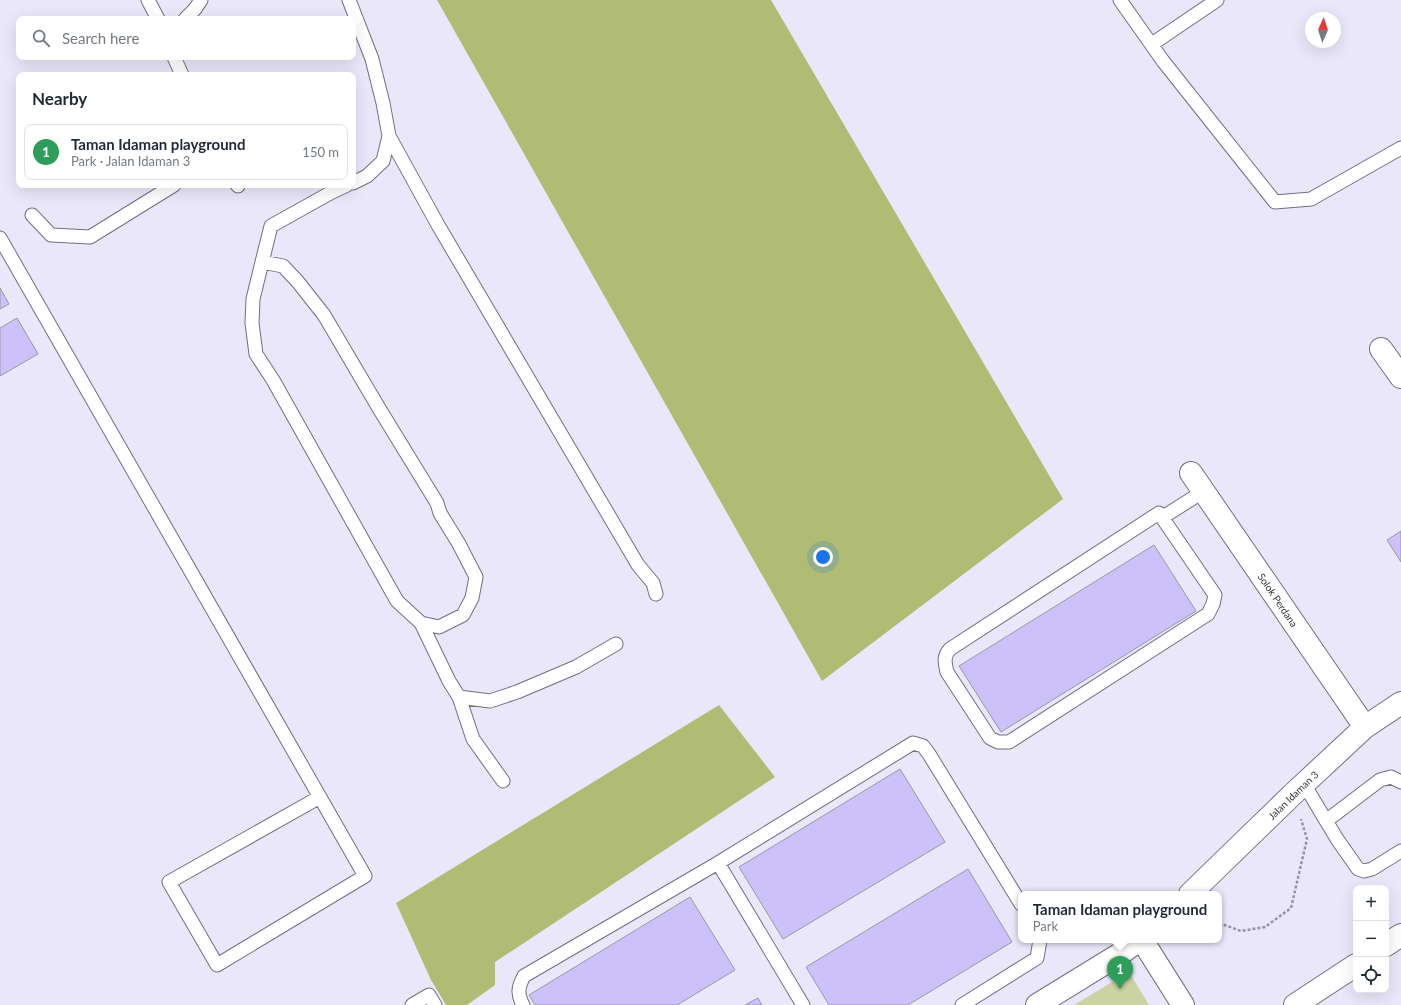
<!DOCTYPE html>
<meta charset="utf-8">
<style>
:root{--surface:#fff;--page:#f6f6f7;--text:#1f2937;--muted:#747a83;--line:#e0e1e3;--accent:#2563eb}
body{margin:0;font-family:Lato,sans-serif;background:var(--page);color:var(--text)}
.controls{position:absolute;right:12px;bottom:12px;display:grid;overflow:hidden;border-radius:8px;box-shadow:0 4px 16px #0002}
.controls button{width:36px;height:36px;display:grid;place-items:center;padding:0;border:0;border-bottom:1px solid var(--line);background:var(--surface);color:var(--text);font:20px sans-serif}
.compass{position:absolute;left:1305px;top:12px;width:36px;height:36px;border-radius:50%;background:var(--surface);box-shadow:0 4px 16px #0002;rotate:3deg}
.you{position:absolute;left:823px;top:557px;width:14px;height:14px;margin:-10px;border:3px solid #fff;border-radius:50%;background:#1a73e8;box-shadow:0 0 0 6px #1a73e833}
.badge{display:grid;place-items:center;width:26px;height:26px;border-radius:50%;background:var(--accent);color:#fff;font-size:13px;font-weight:700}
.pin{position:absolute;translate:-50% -33px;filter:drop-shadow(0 1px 2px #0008)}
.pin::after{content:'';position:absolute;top:21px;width:14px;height:12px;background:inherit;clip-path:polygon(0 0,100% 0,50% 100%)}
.popup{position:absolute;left:1018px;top:891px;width:204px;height:52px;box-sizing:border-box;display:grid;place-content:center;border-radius:8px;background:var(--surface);filter:drop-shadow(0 1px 3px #0005);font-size:13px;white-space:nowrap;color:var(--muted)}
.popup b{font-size:15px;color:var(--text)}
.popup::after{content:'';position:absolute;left:50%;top:100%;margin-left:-8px;border:8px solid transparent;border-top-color:var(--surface)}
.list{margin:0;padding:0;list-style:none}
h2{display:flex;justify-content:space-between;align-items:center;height:52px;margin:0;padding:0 16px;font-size:17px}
h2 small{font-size:13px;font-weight:400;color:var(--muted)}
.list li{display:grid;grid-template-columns:26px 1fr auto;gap:12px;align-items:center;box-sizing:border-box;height:56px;margin:0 8px 8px;padding:0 8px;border:1px solid var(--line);border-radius:8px}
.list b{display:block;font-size:15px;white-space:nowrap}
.list p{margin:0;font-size:13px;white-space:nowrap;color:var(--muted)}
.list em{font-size:13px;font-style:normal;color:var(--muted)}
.icon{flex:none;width:22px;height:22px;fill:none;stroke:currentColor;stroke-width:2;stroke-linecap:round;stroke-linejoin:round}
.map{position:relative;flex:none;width:1401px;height:1005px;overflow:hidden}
.search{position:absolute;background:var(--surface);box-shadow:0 4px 16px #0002;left:16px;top:16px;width:340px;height:44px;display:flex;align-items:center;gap:10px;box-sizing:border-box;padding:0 14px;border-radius:8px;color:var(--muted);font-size:15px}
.panel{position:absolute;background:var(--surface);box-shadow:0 4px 16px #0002;left:16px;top:72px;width:340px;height:116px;border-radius:8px}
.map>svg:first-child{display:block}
.green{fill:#cad3a1}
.forest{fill:#b0bc74}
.building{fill:#ccc1f8;stroke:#9b97a9}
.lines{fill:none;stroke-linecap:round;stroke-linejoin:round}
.service-casing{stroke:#726e7f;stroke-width:15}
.minor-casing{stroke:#726e7f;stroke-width:24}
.path{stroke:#9694a1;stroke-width:2.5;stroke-dasharray:3 2;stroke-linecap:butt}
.service{stroke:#fff;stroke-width:13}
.minor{stroke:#fff;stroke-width:22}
.labels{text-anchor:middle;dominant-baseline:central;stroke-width:3;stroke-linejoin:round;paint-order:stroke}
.street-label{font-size:10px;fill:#343239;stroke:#fff}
</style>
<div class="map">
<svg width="1401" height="1005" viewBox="0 0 1401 1005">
<rect width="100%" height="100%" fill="#eae7fa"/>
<!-- green -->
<path class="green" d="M1129 972 1149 1005H1074Z"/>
<!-- forest -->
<path class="forest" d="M437 0H771L1063 499 822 681Z
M719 705 775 777 495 962V985L467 1005H446L431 980 396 903Z"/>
<!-- building -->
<path class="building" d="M0 288 9 304 0 309Z
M17 318 38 354 0 376V328Z
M1401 531V562L1387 540Z
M1154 545 1196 611 1001 732 959 666Z
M900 769 945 842 783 939 739 867Z
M968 869 1012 942 908 1005H829L806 967Z
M690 897 735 970 677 1005H535L529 995Z
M758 998 762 1005H745Z"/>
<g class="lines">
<!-- service casing -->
<g class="service-casing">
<path id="service" d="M148 0 158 19
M349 0 372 59 383 103 389 136 383 161 367 176 353 183
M1120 0 1163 61 1275 202 1311 199 1401 148
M185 19 195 9 201 0
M1152 44 1217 0
M174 57 182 75
M389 136 438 225 638 565 653 583 656 594
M237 185 238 186
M32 215 51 235 90 237 174 185
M0 238 365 876 217 965 169 882 320 797
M262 262 271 226 332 192 347 185
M1159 513 1215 595 1213 604 1208 614 1009 742H998L990 738 947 672C945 663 943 656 950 649Z
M1163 517 1204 491
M421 623 439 627 463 615 472 598 476 577 459 544 440 513 437 503 380 410 324 315 298 282 283 266 262 262 253 299 252 323 256 354 273 380 397 601 421 623 449 681 459 697 490 701 517 692 576 667 616 644
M459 697 473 739 503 781
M1304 784 1337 839 1358 869 1364 871 1372 869 1401 851
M1326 821 1380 780 1391 777 1401 782
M718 863 803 1005
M412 1005 429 995 435 1005
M523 1005C517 994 518 987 524 976L718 863 913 743 923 746 929 754 1021 904
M962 1005 1037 958 1040 940"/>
</g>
<!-- minor casing -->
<g class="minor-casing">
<path id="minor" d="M1381 349 1401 377
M1191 473 1365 727
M1190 894 1293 794 1365 727 1401 703
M1142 940 1183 1005
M1386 945 1401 935
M1037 1005 1120 954 1139 940
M1295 1005 1356 965"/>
</g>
<!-- path -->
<path class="path" d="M1219 923 1241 931 1265 927 1291 908 1307 839 1301 819"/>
<!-- service -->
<use href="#service" class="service"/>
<!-- minor -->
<use href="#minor" class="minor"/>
</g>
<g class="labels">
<!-- street labels -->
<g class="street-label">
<text transform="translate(1278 600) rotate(56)">Solok Perdana</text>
<text transform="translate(1293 795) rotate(-44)">Jalan Idaman 3</text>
</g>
</g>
</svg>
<div class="controls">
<button>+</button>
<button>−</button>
<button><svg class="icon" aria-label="locate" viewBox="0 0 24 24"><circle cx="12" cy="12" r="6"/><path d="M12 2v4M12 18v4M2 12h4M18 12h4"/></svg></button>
</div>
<svg class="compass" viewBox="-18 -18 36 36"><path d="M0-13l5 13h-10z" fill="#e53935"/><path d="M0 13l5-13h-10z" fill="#747a83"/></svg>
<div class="you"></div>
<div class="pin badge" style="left:1120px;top:989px;background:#2e9e5b">1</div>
<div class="popup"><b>Taman Idaman playground</b>Park</div>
<div class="search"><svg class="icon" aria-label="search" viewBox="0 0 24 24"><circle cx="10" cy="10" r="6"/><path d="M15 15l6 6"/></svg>Search here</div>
<section class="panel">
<h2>Nearby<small></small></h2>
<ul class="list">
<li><span class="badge" style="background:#2e9e5b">1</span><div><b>Taman Idaman playground</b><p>Park · Jalan Idaman 3</p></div><em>150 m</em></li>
</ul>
</section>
</div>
